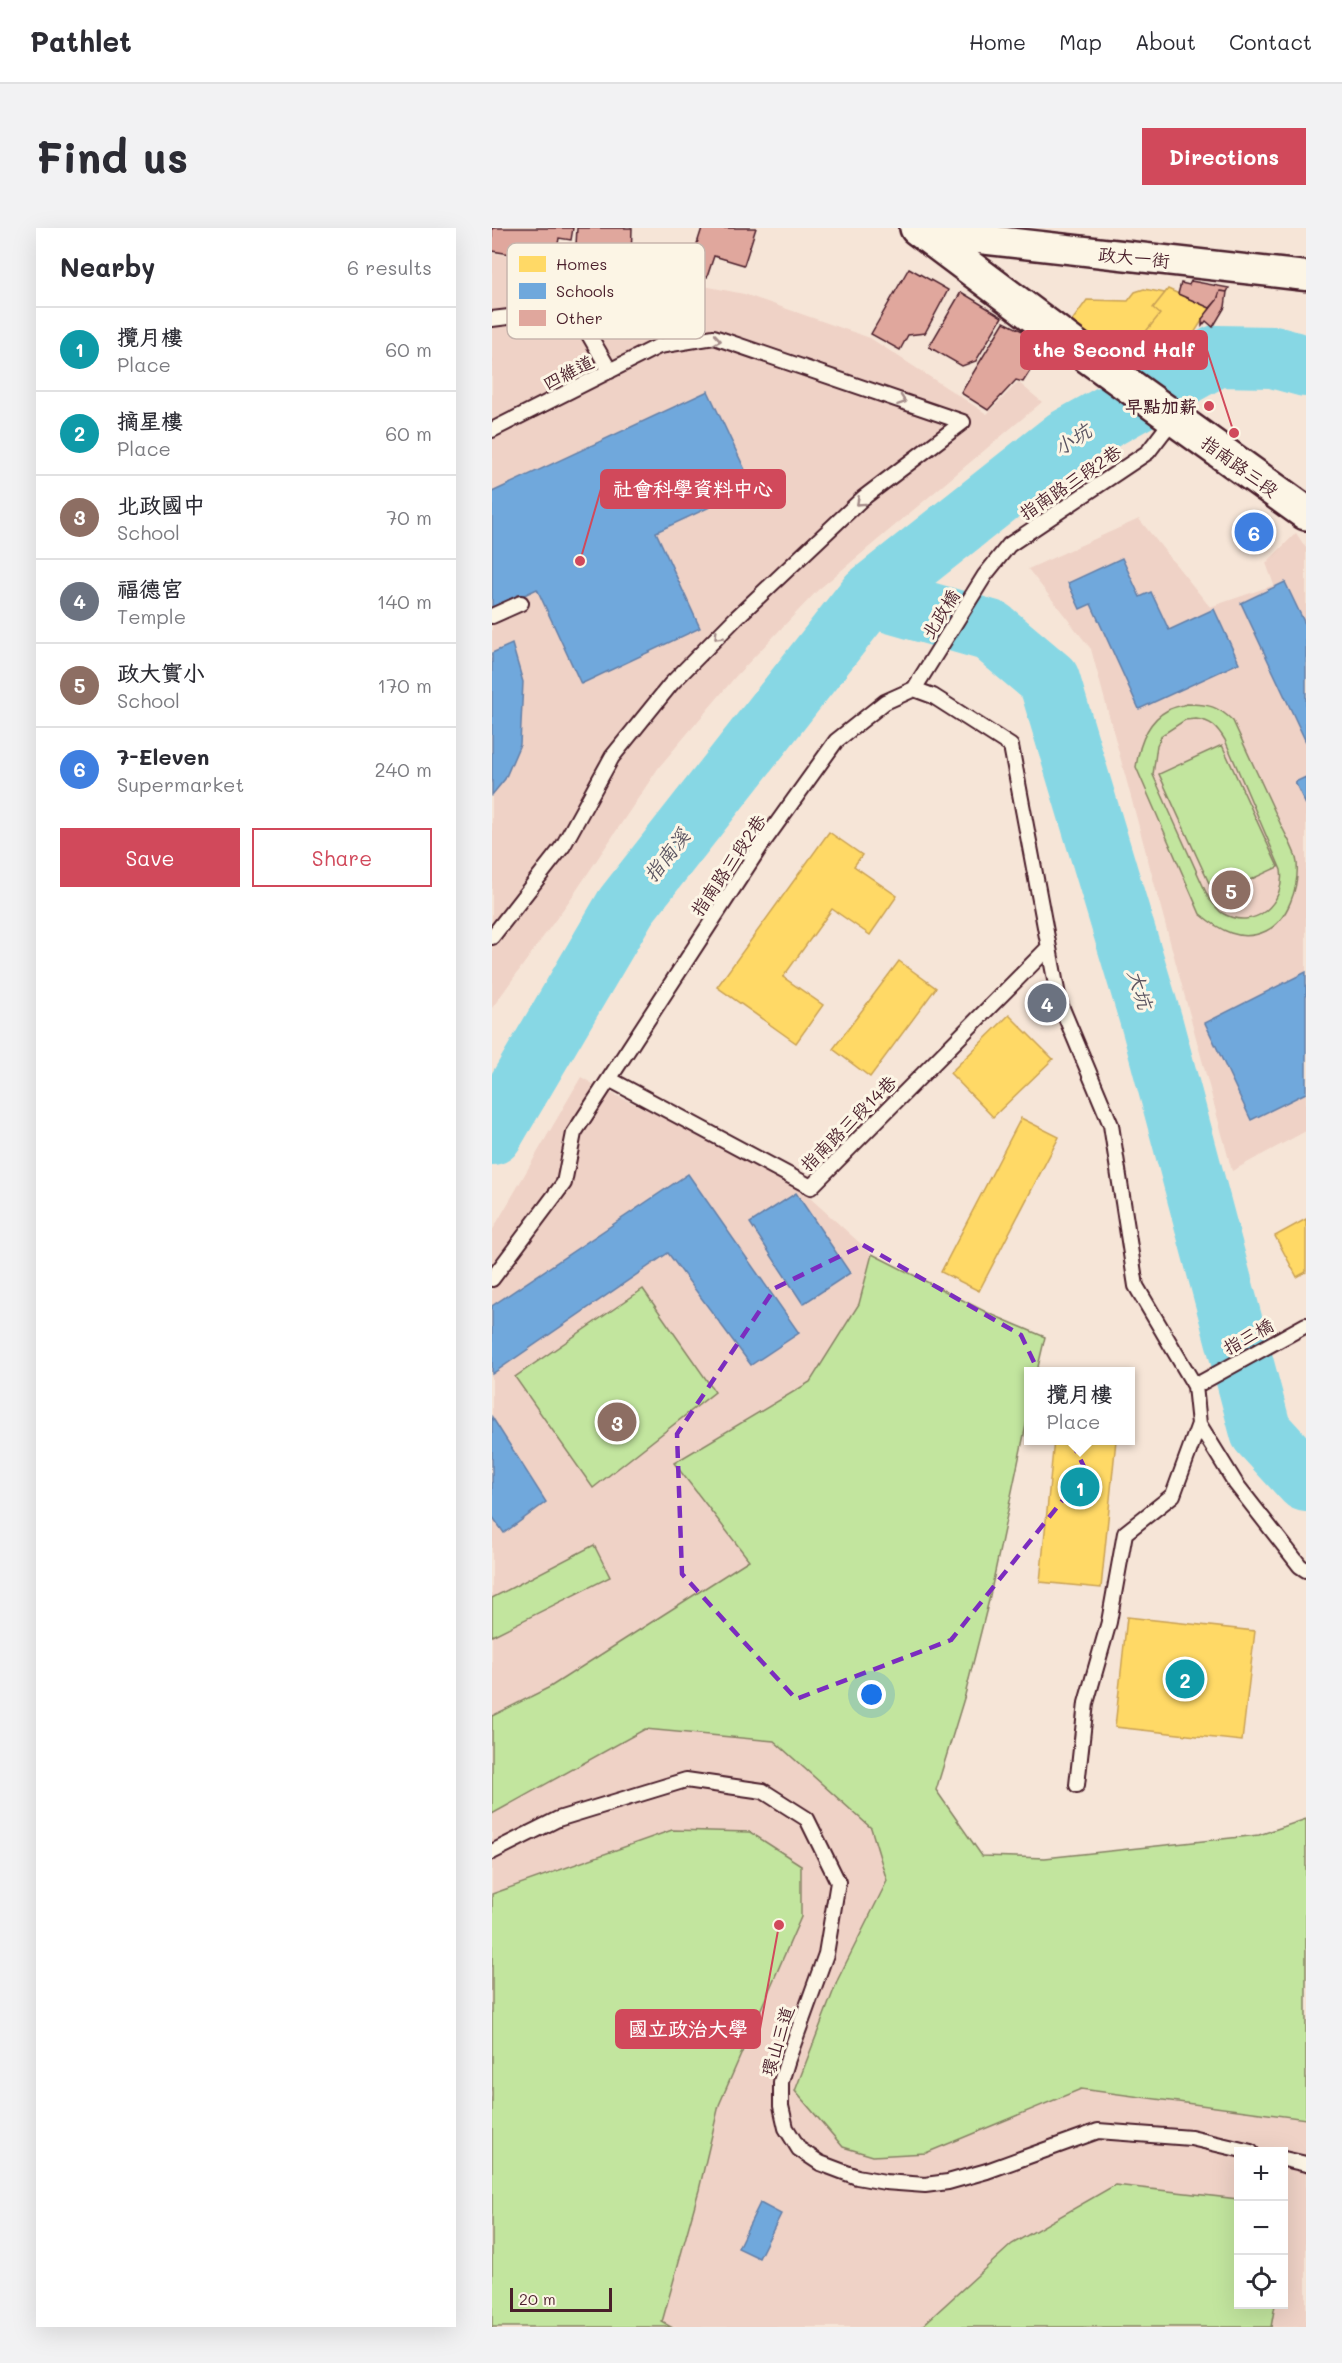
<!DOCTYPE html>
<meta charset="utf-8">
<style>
:root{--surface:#fff;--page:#f2f2f3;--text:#2b2b33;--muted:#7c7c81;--line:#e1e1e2;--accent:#d1495b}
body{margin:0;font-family:Mali,"LXGW WenKai TC",sans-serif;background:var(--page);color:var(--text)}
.controls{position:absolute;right:18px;bottom:18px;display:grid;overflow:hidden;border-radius:0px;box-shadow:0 6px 24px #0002}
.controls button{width:54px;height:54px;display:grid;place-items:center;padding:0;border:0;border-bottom:2px solid var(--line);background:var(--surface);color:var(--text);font:30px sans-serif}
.scale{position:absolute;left:18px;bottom:15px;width:102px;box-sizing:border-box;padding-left:6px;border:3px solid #4a1f2b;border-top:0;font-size:16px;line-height:21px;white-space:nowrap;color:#4a1f2b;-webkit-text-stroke:4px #fcf5e5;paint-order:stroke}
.you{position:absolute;left:380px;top:1467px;width:21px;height:21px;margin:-15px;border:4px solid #fff;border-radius:50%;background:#1a73e8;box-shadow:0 0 0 9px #1a73e833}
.badge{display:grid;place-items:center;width:39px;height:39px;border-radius:50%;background:var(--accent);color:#fff;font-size:20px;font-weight:700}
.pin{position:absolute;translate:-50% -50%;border:3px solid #fff;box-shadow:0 2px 6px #0006}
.popup{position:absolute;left:532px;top:1139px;width:111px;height:78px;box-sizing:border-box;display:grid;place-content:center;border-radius:0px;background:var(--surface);filter:drop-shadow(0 2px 4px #0005);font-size:20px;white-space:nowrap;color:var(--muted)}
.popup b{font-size:22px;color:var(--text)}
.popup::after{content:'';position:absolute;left:50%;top:100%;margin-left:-12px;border:12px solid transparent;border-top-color:var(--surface)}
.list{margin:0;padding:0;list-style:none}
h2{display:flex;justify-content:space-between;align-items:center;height:78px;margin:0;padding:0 24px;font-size:26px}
h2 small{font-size:20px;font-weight:400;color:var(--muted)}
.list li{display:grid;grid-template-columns:39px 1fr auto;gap:18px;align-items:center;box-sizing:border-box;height:84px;padding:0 24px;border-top:2px solid var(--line)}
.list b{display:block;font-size:22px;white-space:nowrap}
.list p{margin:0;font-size:20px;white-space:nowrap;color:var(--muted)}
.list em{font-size:20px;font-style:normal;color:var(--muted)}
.actions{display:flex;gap:12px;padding:18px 24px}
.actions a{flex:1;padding:14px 0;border:2px solid var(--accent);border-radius:0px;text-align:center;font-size:21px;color:var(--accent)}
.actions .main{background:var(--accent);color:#fff}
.icon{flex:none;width:33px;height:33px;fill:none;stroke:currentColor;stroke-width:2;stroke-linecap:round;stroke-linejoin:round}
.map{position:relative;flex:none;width:814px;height:2099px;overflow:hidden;border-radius:0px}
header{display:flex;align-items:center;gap:36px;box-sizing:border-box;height:84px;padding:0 30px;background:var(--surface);border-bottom:2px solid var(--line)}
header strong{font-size:28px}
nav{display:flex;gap:33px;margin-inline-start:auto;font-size:21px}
.intro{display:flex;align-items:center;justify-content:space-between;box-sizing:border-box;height:144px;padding:0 36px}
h1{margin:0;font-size:42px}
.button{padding:15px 27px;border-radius:0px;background:var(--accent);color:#fff;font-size:21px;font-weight:700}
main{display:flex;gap:36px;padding:0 36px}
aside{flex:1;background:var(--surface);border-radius:0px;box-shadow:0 6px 24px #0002}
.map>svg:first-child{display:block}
.built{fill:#efd2c6;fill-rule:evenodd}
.green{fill:#c2e59e;stroke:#868264;stroke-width:1.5;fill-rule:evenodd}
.homes{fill:#ffd966;stroke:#c9a154;stroke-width:1.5}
.schools{fill:#6fa8dc;stroke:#647fa7;stroke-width:1.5}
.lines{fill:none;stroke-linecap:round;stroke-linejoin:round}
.river{stroke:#87d7e4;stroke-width:62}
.building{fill:#e0a79d;stroke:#4a1f2b;stroke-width:1.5}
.service-casing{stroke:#4a1f2b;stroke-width:18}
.minor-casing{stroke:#4a1f2b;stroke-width:33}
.tertiary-casing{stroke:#4a1f2b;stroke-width:38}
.service{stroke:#fcf5e5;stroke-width:14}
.minor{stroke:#fcf5e5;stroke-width:28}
.tertiary{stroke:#fcf5e5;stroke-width:33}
.oneway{stroke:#a38a88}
.marked{fill:none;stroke:#7b2cbf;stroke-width:4.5;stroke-dasharray:12 8;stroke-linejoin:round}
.poi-dot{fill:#d1495b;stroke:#fcf5e5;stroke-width:2}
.labels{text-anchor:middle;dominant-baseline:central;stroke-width:6;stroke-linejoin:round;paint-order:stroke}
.street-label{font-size:18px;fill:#4a1f2b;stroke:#fcf5e5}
.poi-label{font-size:18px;font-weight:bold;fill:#4a1f2b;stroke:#fcf5e5;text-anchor:end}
.water-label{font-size:20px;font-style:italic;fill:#5c5662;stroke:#fcf5e5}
.key{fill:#fcf5e5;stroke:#c7b5ad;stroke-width:1.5}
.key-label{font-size:16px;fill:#4a1f2b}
.leader{fill:none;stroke:#d1495b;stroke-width:2}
.callout-dot{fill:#d1495b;stroke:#fcf5e5;stroke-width:2}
.callout{fill:#d1495b;stroke:#d1495b;stroke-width:2}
.callout-label{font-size:20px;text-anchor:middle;font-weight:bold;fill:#fff}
</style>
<header>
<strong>Pathlet</strong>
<nav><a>Home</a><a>Map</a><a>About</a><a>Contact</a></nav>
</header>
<div class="intro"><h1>Find us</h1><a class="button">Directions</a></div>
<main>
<aside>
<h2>Nearby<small>6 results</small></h2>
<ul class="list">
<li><span class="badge" style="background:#0f9aa8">1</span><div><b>攬月樓</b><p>Place</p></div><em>60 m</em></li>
<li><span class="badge" style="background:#0f9aa8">2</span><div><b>摘星樓</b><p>Place</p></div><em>60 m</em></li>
<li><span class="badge" style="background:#8d6e63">3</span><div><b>北政國中</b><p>School</p></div><em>70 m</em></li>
<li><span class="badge" style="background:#6b7280">4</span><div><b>福德宮</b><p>Temple</p></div><em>140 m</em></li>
<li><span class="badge" style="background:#8d6e63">5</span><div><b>政大實小</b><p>School</p></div><em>170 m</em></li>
<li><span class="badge" style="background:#3f7fe0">6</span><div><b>7-Eleven</b><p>Supermarket</p></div><em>240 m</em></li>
</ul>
<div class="actions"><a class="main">Save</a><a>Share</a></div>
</aside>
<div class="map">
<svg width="814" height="2099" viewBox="0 0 814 2099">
<rect width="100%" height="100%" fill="#f6e5d7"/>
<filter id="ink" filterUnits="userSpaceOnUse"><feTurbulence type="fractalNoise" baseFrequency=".0167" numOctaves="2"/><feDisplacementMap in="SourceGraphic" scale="12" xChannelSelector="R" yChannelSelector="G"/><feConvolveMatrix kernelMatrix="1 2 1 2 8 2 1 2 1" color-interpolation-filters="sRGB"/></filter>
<g filter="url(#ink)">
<!-- built -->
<path class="built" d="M0 25 157 47 252 66 378 110 495 186 526 154 550 174 326 362 244 448 167 539 82 666 0 780Z
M647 291 718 379 782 357 774 335 804 305 814 320V903L740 943 599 421 536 341Z
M89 849 110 861 171 889 308 961 380 1026 367 1076 318 1154 182 1235 258 1332 58 1459 0 1488V1003Z
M282 1343 428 1655 814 1739V2099H0V1494ZM746 1924H792V2076H746Z"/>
<!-- green -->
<path class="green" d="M695 476C716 476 726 478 741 493 757 528 773 562 789 597 794 608 804 623 805 635 807 658 796 693 774 703 749 715 727 702 708 686L644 539C647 518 655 493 676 482 681 479 689 478 695 476ZM704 491C720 493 725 499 733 512L789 642C794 675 762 704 730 685 726 682 721 675 717 671L661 547 665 517 670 507 693 492Z
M730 517 786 639 723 668 667 546Z
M380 1026 496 1085 553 1109 545 1143 537 1144V1183L497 1372 473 1467 444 1562 490 1628 553 1630 767 1607 814 1591V1891L589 1861 434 1925 381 1928 351 1919 303 1863 346 1751 395 1653 379 1600 282 1513 153 1501 0 1586V1488L58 1459 257 1332 182 1235 318 1154 367 1076Z
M151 1061 223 1164 101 1260 23 1149Z
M102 1317 118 1349 0 1408V1370Z
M180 1602 258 1604 309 1637V1689L227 1877 207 1962 170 2094 179 2099H0V1666Z
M623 1957 746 1971V2076L783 2077 779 2099H429L520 2016Z"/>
<!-- homes -->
<path class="homes" d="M652 61 673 65 661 80 668 86 647 112 638 105 622 127 579 94 595 72 636 73 643 64Z
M676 61 718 80 699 110 693 107 675 132 647 112 668 86 661 80Z
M638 105 647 112 640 123 630 116Z
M647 112 677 133 662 153 633 132Z
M630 116 640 123 633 131 624 124Z
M337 604 370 627 362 638 405 668 378 707 340 681 291 749 331 777 304 815 225 759Z
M407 733 444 760 378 849 341 821Z
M517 787 561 831 501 889 458 845Z
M529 890 567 909 487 1063 449 1044Z
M814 991V1044L805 1049 783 1008Z
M562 1212H624L609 1360 548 1354Z
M635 1389 763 1403 750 1513 623 1499Z"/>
<!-- schools -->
<path class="schools" d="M216 163 261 259 164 304 208 400 89 456 45 361 0 382V264Z
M630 330 648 369 659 364 677 402 722 381 747 435 647 481 599 376 588 381 576 355Z
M793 354 814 398V514L749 375Z
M20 416 31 454 28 516 13 551 0 567V425Z
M814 549V577L803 554Z
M814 744V865L759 892 713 795Z
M196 946 307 1105 259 1137 176 1025 0 1146V1078Z
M304 965 358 1045 311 1076 258 995Z
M0 1189 54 1274 12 1305 0 1288Z
M268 1975 289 1986 267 2030 246 2020Z"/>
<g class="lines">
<!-- river -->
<path class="river" d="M377 368 499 403 557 452 660 796 769 1204 814 1253
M0 906 134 678 377 368 574 212 725 128 781 129 814 138"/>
</g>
<!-- building -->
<path class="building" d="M0 0H81L79 12 67 10 63 33 0 23Z
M85 0H140L139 32 71 29 72 17H84Z
M210 0H264L252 37 222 28 215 49 196 44Z
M417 40 456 62 433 105 416 107 408 122 379 106Z
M699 53 737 60 735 64 728 63 725 72 718 80 686 66 689 55 697 57Z
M728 63 735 64 733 79 721 99 714 93 710 98V91L725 72Z
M469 64 510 89 484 133 470 138 437 119Z
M512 94 551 113 543 126 547 129 531 154 524 152 496 182 469 165Z"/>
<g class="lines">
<!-- service casing -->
<g class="service-casing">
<path id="service" d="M0 91 82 81 118 143
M0 202 167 118 222 109 471 194 371 270 244 390 179 456 120 529 71 618 0 709
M0 388 29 375
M422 461 441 468 519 518 567 773 619 897 644 1058 703 1158 707 1196 744 1256 808 1338 814 1342
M422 461 493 347 517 317 656 224 682 190
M117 851 319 959 555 721
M0 1051 72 955 82 905 268 619 344 513 393 474 422 461
M703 1158 814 1097
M585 1557 594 1475 617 1394 633 1305 681 1267 707 1196
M0 1624 66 1591 194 1552 271 1563 315 1591 346 1654 334 1726 296 1831 289 1854V1878L294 1900 307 1921 328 1935 365 1949 393 1954 433 1957 456 1954 495 1943 606 1903 699 1910 759 1924
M792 1931 814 1936"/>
</g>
<!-- minor casing -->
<g class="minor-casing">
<path id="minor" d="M434 5 814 48"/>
</g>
<!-- tertiary casing -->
<g class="tertiary-casing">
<path id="tertiary" d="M425 0 593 126 814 285"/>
</g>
<!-- service -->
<use href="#service" class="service"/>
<!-- minor -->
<use href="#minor" class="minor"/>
<!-- tertiary -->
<use href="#tertiary" class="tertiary"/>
</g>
<!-- one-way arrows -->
<defs><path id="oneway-chevron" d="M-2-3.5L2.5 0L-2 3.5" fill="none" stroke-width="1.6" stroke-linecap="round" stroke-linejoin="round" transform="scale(1.5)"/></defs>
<g class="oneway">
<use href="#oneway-chevron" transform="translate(225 112) rotate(9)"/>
<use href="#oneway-chevron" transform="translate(410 173) rotate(19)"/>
<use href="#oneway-chevron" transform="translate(368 274) rotate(138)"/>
<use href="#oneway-chevron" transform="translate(226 408) rotate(135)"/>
</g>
</g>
<!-- marked area -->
<path class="marked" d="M371 1017 529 1107 594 1243 459 1412 304 1471 190 1346 185 1206 283 1060Z"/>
<!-- markers -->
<circle class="poi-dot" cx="717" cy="178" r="6"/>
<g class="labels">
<!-- street labels -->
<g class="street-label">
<text transform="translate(642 29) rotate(6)">政大一街</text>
<text transform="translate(76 144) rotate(-27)">四維道</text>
<text transform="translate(748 238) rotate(36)">指南路三段</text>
<text transform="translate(578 254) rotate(-34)">指南路三段2巷</text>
<text transform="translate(448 386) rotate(-58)">北政橋</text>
<text transform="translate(236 637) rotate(-56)">指南路三段2巷</text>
<text transform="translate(356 895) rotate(-45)">指南路三段14巷</text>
<text transform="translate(756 1108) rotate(-29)">指三橋</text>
<text transform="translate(285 1813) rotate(-73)">環山三道</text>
</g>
<!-- poi labels -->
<g class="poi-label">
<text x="705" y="178">早點加薪</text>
</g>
<!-- water labels -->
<g class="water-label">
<text transform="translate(580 211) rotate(-33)">小坑</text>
<text transform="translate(174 627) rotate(-52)">指南溪</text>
<text transform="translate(649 761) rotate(73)">大坑</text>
</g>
</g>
<!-- legend -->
<rect x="15" y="15" width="198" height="96" rx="9" class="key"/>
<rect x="27" y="28" width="27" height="16" fill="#ffd966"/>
<rect x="27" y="55" width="27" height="16" fill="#6fa8dc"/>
<rect x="27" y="82" width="27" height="16" fill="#e0a79d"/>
<g class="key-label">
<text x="64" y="42">Homes</text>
<text x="64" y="69">Schools</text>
<text x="64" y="96">Other</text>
</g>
<!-- callouts -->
<path class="leader" d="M742 205L715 122M88 333L109 261M287 1697L268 1801"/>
<g class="callout-dot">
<circle cx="742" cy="205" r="6"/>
<circle cx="88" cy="333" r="6"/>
<circle cx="287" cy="1697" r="6"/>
</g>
<g class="callout">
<rect x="529" y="103" width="186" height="38" rx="6"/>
<rect x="109" y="242" width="184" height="38" rx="6"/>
<rect x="124" y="1782" width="144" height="38" rx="6"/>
</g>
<g class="callout-label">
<text x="622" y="129">the Second Half</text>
<text x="201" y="268">社會科學資料中心</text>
<text x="196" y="1808">國立政治大學</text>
</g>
</svg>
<div class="controls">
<button>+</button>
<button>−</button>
<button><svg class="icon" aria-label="locate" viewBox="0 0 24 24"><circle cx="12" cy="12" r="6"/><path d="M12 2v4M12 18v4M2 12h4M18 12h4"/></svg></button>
</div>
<div class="scale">20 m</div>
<div class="you"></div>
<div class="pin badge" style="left:588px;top:1259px;background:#0f9aa8">1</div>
<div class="popup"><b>攬月樓</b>Place</div>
<div class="pin badge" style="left:693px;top:1451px;background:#0f9aa8">2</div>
<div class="pin badge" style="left:125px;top:1194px;background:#8d6e63">3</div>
<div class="pin badge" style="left:555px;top:775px;background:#6b7280">4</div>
<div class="pin badge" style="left:739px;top:662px;background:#8d6e63">5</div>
<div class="pin badge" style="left:762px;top:304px;background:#3f7fe0">6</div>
</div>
</main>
